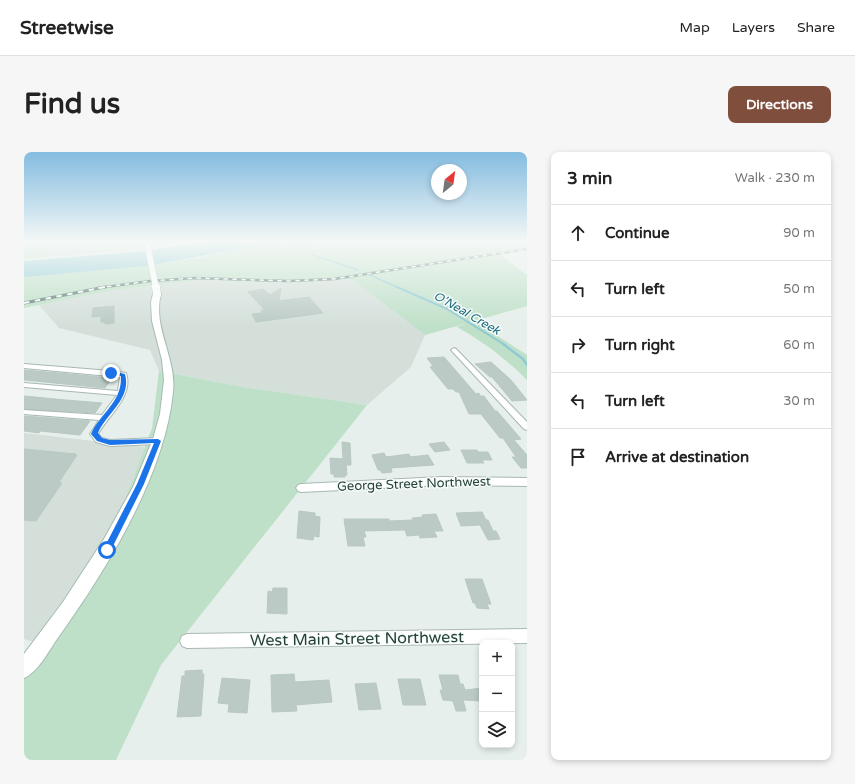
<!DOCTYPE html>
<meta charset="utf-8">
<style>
:root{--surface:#fff;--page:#f6f6f6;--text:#222;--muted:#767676;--line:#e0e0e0;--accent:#804e3d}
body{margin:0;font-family:"Varela Round",sans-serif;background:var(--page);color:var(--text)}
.controls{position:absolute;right:12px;bottom:12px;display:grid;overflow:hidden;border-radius:8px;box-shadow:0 2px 6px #0003}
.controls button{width:36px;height:36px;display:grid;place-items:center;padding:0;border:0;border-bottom:1px solid var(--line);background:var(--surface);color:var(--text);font:20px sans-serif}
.compass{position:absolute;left:407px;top:12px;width:36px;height:36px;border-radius:50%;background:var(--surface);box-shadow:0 2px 6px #0003;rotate:29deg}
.stop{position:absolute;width:12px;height:12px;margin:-9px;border:3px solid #1a73e8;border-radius:50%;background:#fff}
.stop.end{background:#1a73e8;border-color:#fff;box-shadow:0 1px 4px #0008}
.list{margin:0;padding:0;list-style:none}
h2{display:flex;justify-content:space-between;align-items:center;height:52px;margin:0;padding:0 16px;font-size:17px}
h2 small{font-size:13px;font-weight:400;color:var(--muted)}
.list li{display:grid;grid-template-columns:26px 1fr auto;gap:12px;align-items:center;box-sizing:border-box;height:56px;padding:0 16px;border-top:1px solid var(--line)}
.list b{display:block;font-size:15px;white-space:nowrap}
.list em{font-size:13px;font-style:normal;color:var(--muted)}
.icon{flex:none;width:22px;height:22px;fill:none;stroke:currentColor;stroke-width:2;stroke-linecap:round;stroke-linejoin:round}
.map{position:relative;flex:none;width:503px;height:608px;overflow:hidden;border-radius:8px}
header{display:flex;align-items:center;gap:24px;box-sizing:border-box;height:56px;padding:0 20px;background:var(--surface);border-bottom:1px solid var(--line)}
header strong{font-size:19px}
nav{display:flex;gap:22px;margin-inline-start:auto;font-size:14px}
.intro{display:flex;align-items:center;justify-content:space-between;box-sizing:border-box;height:96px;padding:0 24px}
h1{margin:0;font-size:28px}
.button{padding:10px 18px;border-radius:8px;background:var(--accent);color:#fff;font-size:14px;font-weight:700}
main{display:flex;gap:24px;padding:0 24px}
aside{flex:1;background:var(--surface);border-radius:8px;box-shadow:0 2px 6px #0003}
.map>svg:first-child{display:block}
.built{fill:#d4dfda}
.green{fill:#bfe0c8}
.water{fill:#8ec9d4}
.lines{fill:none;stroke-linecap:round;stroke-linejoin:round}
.stream-far2{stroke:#8ec9d4;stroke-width:1.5}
.stream-far1{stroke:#8ec9d4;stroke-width:2}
.stream{stroke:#8ec9d4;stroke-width:2.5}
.building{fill:#bbcac4;stroke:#b8c9c2}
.minor-casing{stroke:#a8b8b2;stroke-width:2}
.secondary-casing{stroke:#a4bbb3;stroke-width:2}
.minor{fill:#fff;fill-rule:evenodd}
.secondary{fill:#fff;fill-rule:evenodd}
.rail-far1-casing{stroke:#5f7d75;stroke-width:2.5}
.rail-casing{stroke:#5f7d75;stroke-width:3}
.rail-far1{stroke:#f7fbf9;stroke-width:1.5;stroke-dasharray:4.5;stroke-linecap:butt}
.rail{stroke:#f7fbf9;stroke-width:2;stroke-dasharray:5.5;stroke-linecap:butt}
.secondary-bridge-far1-casing{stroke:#a4bbb3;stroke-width:7;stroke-linecap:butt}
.secondary-bridge-casing{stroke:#a4bbb3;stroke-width:9;stroke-linecap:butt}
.secondary-bridge-far1{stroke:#fff;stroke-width:6}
.secondary-bridge{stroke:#fff;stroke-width:8}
.route{fill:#1a73e8}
.labels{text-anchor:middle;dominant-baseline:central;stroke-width:3;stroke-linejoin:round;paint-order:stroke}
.far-water-label{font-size:12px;font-style:italic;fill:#1c6f80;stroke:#f7fbf9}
.street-label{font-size:13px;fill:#24423a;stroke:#f7fbf9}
.near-street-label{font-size:16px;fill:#24423a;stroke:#f7fbf9}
</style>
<header>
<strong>Streetwise</strong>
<nav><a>Map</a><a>Layers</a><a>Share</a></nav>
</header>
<div class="intro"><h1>Find us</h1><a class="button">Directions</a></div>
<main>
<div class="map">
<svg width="503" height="608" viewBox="0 0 503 608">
<rect width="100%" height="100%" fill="#e6efeb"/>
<!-- built -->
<path class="built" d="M36 90H118V98L23 105Z
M327 127 401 183 387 215 343 253 219 235 135 219 126 198 35 176 15 153 92 138 176 128 270 131Z
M0 281 121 295 86 388 20 493 0 487Z"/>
<!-- green -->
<path class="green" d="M36 90 23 105 0 107V91Z
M250 90H503V98L476 103 503 123V154L450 169 503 203V228C482 207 460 190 433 175L440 172 401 183 327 127 270 131 176 128 92 138 0 156V123L119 114 180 105 234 92Z
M135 219 219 235 343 253 137 513 92 608H0V518L86 388 128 276Z"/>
<!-- water -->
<path class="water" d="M183 90H256L122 114 0 125V109L110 100Z"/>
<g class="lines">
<!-- stream-far2 -->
<path class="stream-far2" d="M268 90 279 94 289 103 334 118
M346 123 375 136"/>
<!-- stream-far1 -->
<path class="stream-far1" d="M373 135 423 157 481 193"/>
<!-- stream -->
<path class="stream" d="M479 192 499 207 503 213"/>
</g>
<!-- building -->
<path class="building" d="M257 136 255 149 285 145 299 161 232 170 228 162 239 161 237 158H241L224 140 239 137 246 143Z
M90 154V171L81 172V170H77V164L68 165 69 156Z
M420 205 452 242 455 241 456 244H460L471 259H473L497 287 490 288 503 303V316H497L488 305H492L479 286H476L457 262H445L435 240H432L429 237H424L406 215 409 214 403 206Z
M467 210 487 228 503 248 488 249 468 225H466L451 212Z
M0 218 34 221 88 226 81 236 0 228Z
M0 244 42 248 78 251 71 261 0 257Z
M0 264 66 269 56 283 16 279 15 281 0 279Z
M318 290 326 291 327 313H322L323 323H321V325H310V322H307L306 306 319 307Z
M420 290 426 298 411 300 405 292Z
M0 297 52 302 51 303H53L35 330 38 331 12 369 0 368Z
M437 298H453L454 300H464L468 308H458L460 311H443Z
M360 301 362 305 385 302 386 305 404 303 410 313 367 316 368 320 358 321 356 318H354L348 303Z
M275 359 291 361V364L296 365 295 385 290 384 289 388 273 386Z
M458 360 462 368H464L469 379H472L476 387 464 388 456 373 437 374 432 361Z
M412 362 419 379H410L413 385 396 386 395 383 383 384 381 378 340 379 342 385H339L341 394H324L320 367H365V369L389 368 388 366 399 365 398 363Z
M441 427H458L467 452H463L465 457 453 456 451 451H449Z
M249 436H263V462L243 461 244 439 248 440Z
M178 518V522H180L177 564 153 565 158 524H161V519Z
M270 522 271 530 305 528 308 550 272 553 273 559 248 560 247 523Z
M415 523H434L436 532H439L441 538 458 536V549L439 548 442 559H432L429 549 419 548 416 538H419Z
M198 526 226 528 223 561 204 560 205 552 194 551Z
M374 527H396L402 553H379Z
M352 531 357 557 335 558 331 532Z"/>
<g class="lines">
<!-- minor casing -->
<g class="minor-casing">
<path id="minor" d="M430 196 432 197 503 270V278L500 277 428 199 427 198Z
M0 212 87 219 102 221C110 244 84 264 74 282L78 286 86 288 134 286 138 289 134 292 86 294 72 290 66 282 75 268 0 262V258L78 263 93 243 0 235V231L94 239 96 225 0 216Z
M418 325 503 326V334L418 333 277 340 274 339 272 336 274 333 277 332Z
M503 477V491L163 496 158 494 156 489 158 484 163 482Z"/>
</g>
<!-- secondary casing -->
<g class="secondary-casing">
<path id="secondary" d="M133 140 137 142C128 175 153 206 149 240 141 324 81 420 33 487 24 500 14 520 0 526V502L39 450 80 387 109 335 129 287 136 262 140 228 138 208 128 169 127 150 129 142Z"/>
</g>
<!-- minor -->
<use href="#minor" class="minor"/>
<!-- secondary -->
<use href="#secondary" class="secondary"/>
<!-- rail-far1 casing -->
<g class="rail-far1-casing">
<path id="rail-far1" d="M74 136 126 129 171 126 264 129 310 127 503 97"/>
</g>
<!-- rail casing -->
<g class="rail-casing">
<path id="rail" d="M0 151 81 135"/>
</g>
<!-- rail-far1 -->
<use href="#rail-far1" class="rail-far1"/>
<!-- rail -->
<use href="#rail" class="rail"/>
<!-- secondary-bridge-far1 casing -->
<g class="secondary-bridge-far1-casing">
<path id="secondary-bridge-far1" d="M123 90 132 136"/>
</g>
<!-- secondary-bridge casing -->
<g class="secondary-bridge-casing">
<path id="secondary-bridge" d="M132 135 133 142"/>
</g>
<!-- secondary-bridge-far1 -->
<use href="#secondary-bridge-far1" class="secondary-bridge-far1"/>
<!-- secondary-bridge -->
<use href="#secondary-bridge" class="secondary-bridge"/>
</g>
<!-- sky -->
<linearGradient id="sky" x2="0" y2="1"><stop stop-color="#84bce0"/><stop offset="0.51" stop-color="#f4f8f6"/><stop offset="1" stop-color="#f4f8f6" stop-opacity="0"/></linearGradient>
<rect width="503" height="175" fill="url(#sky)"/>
<!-- route -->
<path class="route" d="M87 219 101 222C108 247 82 262 74 281L78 286 86 288 134 287 137 289 120 332 86 400 83 401 79 398 113 332 130 291 86 293 73 289 67 282C77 260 98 251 97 224L85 222 84 221Z"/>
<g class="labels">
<!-- far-water labels -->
<g class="far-water-label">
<text transform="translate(443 161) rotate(30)">O'Neal Creek</text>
</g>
<!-- street labels -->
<g class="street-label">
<text transform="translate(390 332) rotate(-2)">George Street Northwest</text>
</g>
<!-- near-street labels -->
<g class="near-street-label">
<text transform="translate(333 487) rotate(-1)">West Main Street Northwest</text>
</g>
</g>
</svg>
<div class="controls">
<button>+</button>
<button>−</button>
<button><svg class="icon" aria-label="layers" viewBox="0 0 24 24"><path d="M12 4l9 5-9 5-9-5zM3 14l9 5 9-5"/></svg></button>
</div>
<svg class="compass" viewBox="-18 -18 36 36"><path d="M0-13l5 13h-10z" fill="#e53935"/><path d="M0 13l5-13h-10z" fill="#767676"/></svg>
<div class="stop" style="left:83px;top:398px"></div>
<div class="stop end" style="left:87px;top:221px"></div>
</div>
<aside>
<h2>3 min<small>Walk · 230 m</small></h2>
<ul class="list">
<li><svg class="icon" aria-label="ahead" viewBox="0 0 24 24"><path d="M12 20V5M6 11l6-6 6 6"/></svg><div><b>Continue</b></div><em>90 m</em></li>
<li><svg class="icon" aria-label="left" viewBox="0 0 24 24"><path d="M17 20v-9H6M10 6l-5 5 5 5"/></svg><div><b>Turn left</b></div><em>50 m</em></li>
<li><svg class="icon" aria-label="right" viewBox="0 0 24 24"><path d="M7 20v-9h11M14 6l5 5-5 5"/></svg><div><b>Turn right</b></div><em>60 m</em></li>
<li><svg class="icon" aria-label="left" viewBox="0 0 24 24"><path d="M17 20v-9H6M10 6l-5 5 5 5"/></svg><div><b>Turn left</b></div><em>30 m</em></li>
<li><svg class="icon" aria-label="arrive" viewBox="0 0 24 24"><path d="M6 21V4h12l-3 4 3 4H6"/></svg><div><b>Arrive at destination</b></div></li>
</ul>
</aside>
</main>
